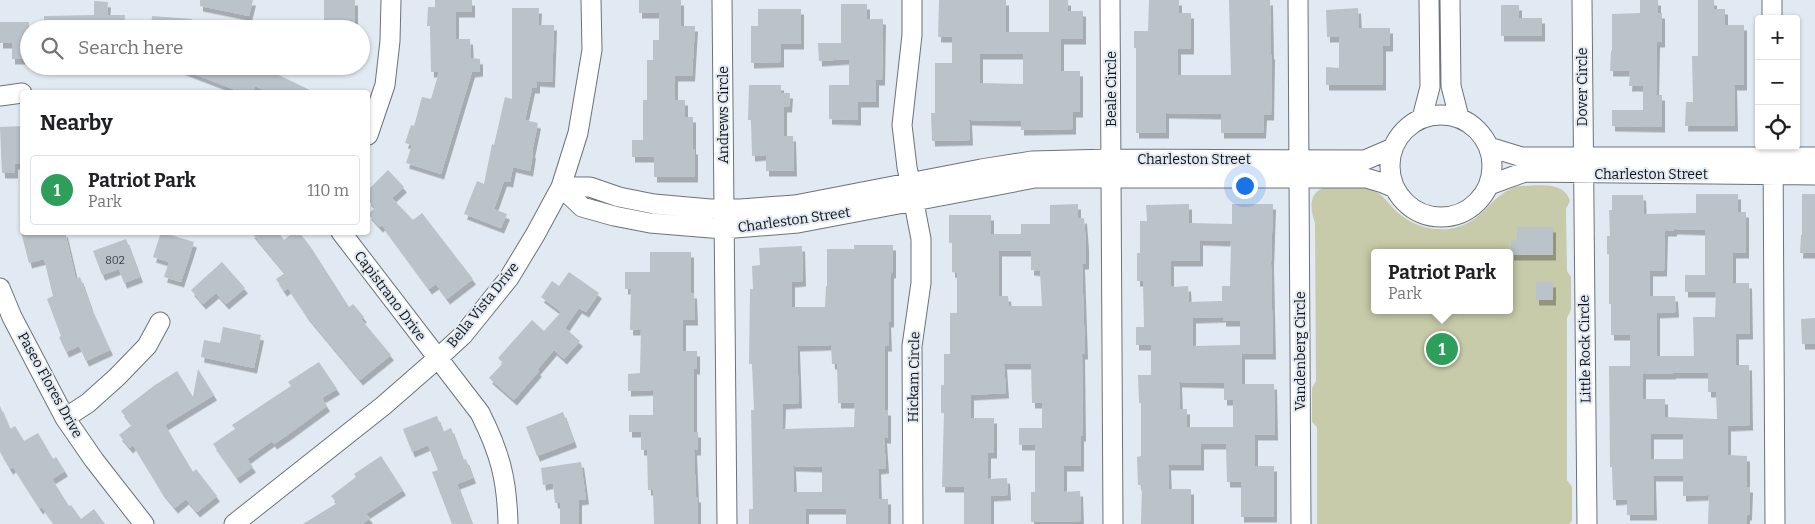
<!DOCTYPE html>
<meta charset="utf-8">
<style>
:root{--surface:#fff;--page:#f6f6f6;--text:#202124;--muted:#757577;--line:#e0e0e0;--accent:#0b8043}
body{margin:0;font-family:Bitter,serif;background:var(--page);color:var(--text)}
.controls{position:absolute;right:15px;top:15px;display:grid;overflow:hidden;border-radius:5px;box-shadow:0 1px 4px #0004}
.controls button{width:45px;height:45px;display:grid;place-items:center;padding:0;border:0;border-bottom:1px solid var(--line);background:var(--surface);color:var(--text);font:25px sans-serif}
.you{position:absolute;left:1244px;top:185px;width:18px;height:18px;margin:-12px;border:4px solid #fff;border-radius:50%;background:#1a73e8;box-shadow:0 0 0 8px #1a73e833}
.badge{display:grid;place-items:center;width:32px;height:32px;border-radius:50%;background:var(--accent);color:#fff;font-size:16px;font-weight:700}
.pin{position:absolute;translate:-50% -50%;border:2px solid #fff;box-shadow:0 1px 5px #0006}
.popup{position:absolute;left:1371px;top:249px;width:142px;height:65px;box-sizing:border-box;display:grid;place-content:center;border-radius:5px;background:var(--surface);filter:drop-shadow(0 1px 4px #0005);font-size:16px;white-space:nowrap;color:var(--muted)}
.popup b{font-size:19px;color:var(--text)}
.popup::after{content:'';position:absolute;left:50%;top:100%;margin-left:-10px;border:10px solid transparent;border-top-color:var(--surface)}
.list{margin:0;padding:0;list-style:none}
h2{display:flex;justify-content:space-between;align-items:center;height:65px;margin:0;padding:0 20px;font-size:21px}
h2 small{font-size:16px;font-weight:400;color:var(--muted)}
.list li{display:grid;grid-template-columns:32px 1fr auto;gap:15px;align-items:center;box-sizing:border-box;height:70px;margin:0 10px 10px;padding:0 10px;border:1px solid var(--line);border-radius:5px}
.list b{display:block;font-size:19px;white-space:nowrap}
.list p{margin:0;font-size:16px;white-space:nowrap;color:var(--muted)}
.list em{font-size:16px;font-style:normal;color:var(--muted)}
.icon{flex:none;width:28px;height:28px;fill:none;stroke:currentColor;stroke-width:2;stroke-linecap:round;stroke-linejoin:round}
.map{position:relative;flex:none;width:1815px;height:524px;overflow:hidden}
.search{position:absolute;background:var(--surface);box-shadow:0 1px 4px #0004;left:20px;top:20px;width:350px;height:55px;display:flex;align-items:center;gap:12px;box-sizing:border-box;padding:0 18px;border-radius:28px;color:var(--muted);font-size:19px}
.panel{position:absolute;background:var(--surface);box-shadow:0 1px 4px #0004;left:20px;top:90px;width:350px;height:145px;border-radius:5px}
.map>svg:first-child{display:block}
.green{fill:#c7cba9;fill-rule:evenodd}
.building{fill:#bac2ca;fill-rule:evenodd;filter:url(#shadow)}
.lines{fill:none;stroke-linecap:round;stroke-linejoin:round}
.street-casing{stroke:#6c737b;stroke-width:21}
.street{stroke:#fff;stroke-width:19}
.labels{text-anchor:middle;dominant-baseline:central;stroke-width:4;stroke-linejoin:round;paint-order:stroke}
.number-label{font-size:11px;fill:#3b3f43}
.street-label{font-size:14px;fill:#111316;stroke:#e1e9f2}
</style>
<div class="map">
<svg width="1815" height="524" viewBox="0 0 1815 524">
<defs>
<filter id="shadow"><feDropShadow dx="3" dy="5.5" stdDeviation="0" flood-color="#0004"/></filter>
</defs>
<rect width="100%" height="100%" fill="#e1e9f2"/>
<!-- green -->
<path class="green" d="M1519 186C1537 186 1564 180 1570 201L1566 209 1567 271 1571 277V310L1567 318V480L1572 487V521L1569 524H1317V427L1312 422V388L1316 381 1315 223C1310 208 1308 192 1326 187 1341 187 1359 184 1372 190 1383 194 1388 203 1395 210 1409 224 1429 231 1448 229 1486 224 1488 194 1519 186ZM1374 253H1510V310H1374Z"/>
<!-- building -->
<path class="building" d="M200 0H253L249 16 200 6Z
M324 0H355V29H324Z
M435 0H472V12H456V39H470L471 58 480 59V71L472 72 441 174 406 163 412 145 405 143 411 125 414 126 422 97 431 99 439 72H431L430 26H427L428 7H435Z
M639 0H681V26H695L692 76H675V100H685V117H693V149H695V177H654V157H632V140H643V100H647V60H653V40H659V13H639Z
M939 0H1006V32H1049V0H1068V11H1083V39H1061V71H1080V112H1073V129L1021 130V121L969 120 970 140 932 141 931 113H935V63H952V37H938ZM980 54H1023V84L980 83Z
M1149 0H1179V13H1191V49H1178V75H1231L1229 0H1270L1271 54H1272L1271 115H1264L1263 133H1221V114L1166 113V133H1136V48H1134V31H1148Z
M1640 0H1658V13H1662V42H1657L1656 95H1662V127L1612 126V110H1643V86H1629L1630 71H1610L1611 51H1612V14L1640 13Z
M1698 0H1714V9H1725V25H1744V85H1734L1735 126H1685L1686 102H1693L1692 56H1698Z
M94 1 108 2 107 15H125L124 29H44V16L94 15Z
M841 4H867V19H883L882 80H876V102H858V120L829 119V85H849V59L819 61 818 43H841Z
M1501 5H1519V18H1542V36H1501Z
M512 8H539L538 25H554L552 82 537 81V88H532L525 120 538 123 532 152 533 153 530 171 513 167 510 182 504 181 494 209 507 214 501 228 464 214 477 181 484 184 492 144 494 145 505 97 512 99Z
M1358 8 1359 28H1390V46H1383V85H1326V67L1339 68V37H1327L1326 10Z
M758 9H801V44H781V62L751 63V26H758Z
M152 16 192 19 191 29H151Z
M0 22H29V59H12V43H0Z
M178 66H260L314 92H268L255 86 253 92H241L178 68Z
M749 85H781V93H790L789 107H784V136H793L794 171H766V155L752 156 751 120H748Z
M22 126V164H15V173H2L0 127Z
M388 170 404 187 392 198 413 220 422 213 473 279 447 299 436 284 429 289 382 225 380 227 368 214 375 208 368 200V190Z
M1696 194H1738V212H1746V253H1733V283H1749L1750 334H1736V365H1749L1750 425 1728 426V455L1747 456V487H1750L1749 515H1747V524H1708L1709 495 1683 496V476H1653L1654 515H1627V499L1613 500 1612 467H1610L1609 366H1630V335H1611V304H1609V254H1607V236H1610L1609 210H1612V195H1643L1644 214 1696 213ZM1674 229 1705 230V275H1685V292H1716L1715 317H1693L1694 356H1657V313L1676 312 1675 296H1650V271H1664L1665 231H1674ZM1673 373H1708V392H1716L1717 419 1665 417V399H1643V374H1673ZM1651 434H1683V459H1651Z
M1802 194H1815V253H1800L1801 235H1802Z
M1078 204V219L1084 218 1086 245V264H1082L1085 354H1082L1083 436H1081V466H1064V492L1080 491 1081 521 1031 522V492H1035V445H1019V428H1042V403H1032L1031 364H1004L1006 393 971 395V418H994V453H988V479L1007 478 1008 495 991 496V524H964V487H942L944 413H941V385H944V354H950V313H957V273L952 272V243H949V215H991V234H1021V224H1050V205ZM999 251H1031V270L1040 271 1042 306H1009L1008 296H999Z
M1189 204V223L1232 224V204H1273L1271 263 1273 354H1242V384H1274L1275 435H1255V466H1274V517H1241V482H1227L1226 444H1201V465H1168L1169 489H1191V524H1141L1142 485H1138L1137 457 1141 456V403H1139L1138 375H1151V345H1136V327H1144L1143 281H1137V253H1140V221H1147L1146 205ZM1200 240 1231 241 1230 286H1222V301L1189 302 1188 286 1171 287V261H1200ZM1223 317V321H1240V345L1193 346V318ZM1179 382 1224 383V400H1233V427H1187V409H1180Z
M1517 227H1553V255H1511V241L1517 240Z
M21 232H65L76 279 80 277 91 308 110 350 86 361 79 346 66 352 59 337 61 336 47 299 53 296 44 259 29 263Z
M161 232 194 242 181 282 164 277 169 262 153 257Z
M251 232H278L284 240 294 232H299L310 246 349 307 353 304 364 317 361 319 391 355 360 380 306 315 288 288 284 291 276 279 285 273Z
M126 239 140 277 124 283 119 269 102 275 93 251Z
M854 245H893V273H891V322H888L889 346H885V410H888V438H884L886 468 878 469 879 499H888V524H846V509H806V524H749V509H753L751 410H754L752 364H749L750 289H753L752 266 760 265 759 248 802 246 803 281 792 282V307H825L826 286H827V249H854ZM831 345 832 364H837L838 403H855L854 427 782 429 783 404 799 403 797 346ZM793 466 822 467V492H794Z
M650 252H691V293H694L695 320H683V351H697V369H694V432H698V450H694L696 497H698V524H654L653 490H648L647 450H641V432H629V415H653V390L628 391V374L640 373 641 330H630L631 289H625V272H650Z
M222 262 245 288 226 304 216 293 203 304 191 290Z
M569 272 599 293 586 312 579 308 565 328 580 341 564 359 554 350 537 370 539 371 514 400 489 378 503 363 498 358 532 320 544 331 561 312 541 297 552 281 559 286Z
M1536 282H1553V300H1536Z
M1815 318V344H1802L1801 319Z
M223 327 261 335 254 368 201 357 204 340 220 343Z
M319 362 337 389 322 398 327 406 286 436 274 444 272 441 247 459 253 467 237 478 213 444 235 429 232 425 291 386 288 382Z
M198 369 214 395 165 425 193 472 196 469 217 496 197 512 186 499 175 508 161 491 133 445 130 448 119 435 132 425 121 411 155 385 177 371 193 397Z
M0 406 10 429 15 426 24 441 38 433 53 459 56 457 65 471 52 479 69 506 71 505 81 519 94 509 105 524H54L42 507 40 509 13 467 10 469 0 452Z
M563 412 574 442 537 456 526 427Z
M437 416 443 432 451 428 463 460 466 459 473 478 457 484 472 524H452L432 472 438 470 428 445 412 452 403 429Z
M381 456 403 490 366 514 370 518 362 524H303L337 503 331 496 356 477 354 474Z
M581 462 586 499 579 500V524H560V503H555L553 483 543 485 541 468Z"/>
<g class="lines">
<!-- street casing -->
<g class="street-casing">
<path id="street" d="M722 0 727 524
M912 0V35L902 125 907 167 921 239V283L912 346 913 524
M1110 0 1113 524
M1298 0 1301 524
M1450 0 1451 86 1459 117
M1582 0 1587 524
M1772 0V19
M0 96 22 93
M1390 166a51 51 0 1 1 102 0a51 51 0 1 1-102 0Z
M1422 118 1430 87 1429 0
M368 135 385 85 390 41 391 0
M1773 146 1775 524
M1489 147 1522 157H1815
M1489 185 1525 172 1815 175
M561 187 582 207 614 216 650 223 723 229 798 223 1035 178H1366L1383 183 1395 188
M561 187H590L619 197 654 204 710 209H740L795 205 981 169 1032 161 1111 159 1365 160 1393 148
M341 232 480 413C500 453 507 479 508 524
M0 288 12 317 65 418 94 460 144 524
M65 418 88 403 117 377 147 346 160 322
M234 524 383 406 438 358 463 335 509 278 535 235 561 187 578 133 592 50 591 0"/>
</g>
<!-- street -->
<use href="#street" class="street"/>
</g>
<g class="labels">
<!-- number labels -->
<g class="number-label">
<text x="115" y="260">802</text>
</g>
<!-- street labels -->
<g class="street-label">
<text transform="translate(1582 87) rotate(-90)">Dover Circle</text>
<text transform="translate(1111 89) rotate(-90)">Beale Circle</text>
<text transform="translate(723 115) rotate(-90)">Andrews Circle</text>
<text x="1194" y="159">Charleston Street</text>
<text x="1651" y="174">Charleston Street</text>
<text transform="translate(794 220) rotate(-8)">Charleston Street</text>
<text transform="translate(390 296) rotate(53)">Capistrano Drive</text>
<text transform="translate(483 305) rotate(-51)">Bella Vista Drive</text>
<text transform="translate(1585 349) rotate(-91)">Little Rock Circle</text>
<text transform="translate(1300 351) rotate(-90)">Vandenberg Circle</text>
<text transform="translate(914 377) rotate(-89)">Hickam Circle</text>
<text transform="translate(50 385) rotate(61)">Paseo Flores Drive</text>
</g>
</g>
</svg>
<div class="controls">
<button>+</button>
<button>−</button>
<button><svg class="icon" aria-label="locate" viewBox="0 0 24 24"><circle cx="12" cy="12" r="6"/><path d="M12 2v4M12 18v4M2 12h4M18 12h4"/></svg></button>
</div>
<div class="you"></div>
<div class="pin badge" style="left:1442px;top:349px;background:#2e9e5b">1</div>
<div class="popup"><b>Patriot Park</b>Park</div>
<div class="search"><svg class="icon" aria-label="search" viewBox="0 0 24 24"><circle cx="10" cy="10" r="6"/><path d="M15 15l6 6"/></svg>Search here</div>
<section class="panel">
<h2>Nearby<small></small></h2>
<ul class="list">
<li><span class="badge" style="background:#2e9e5b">1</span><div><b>Patriot Park</b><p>Park</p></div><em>110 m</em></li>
</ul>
</section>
</div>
